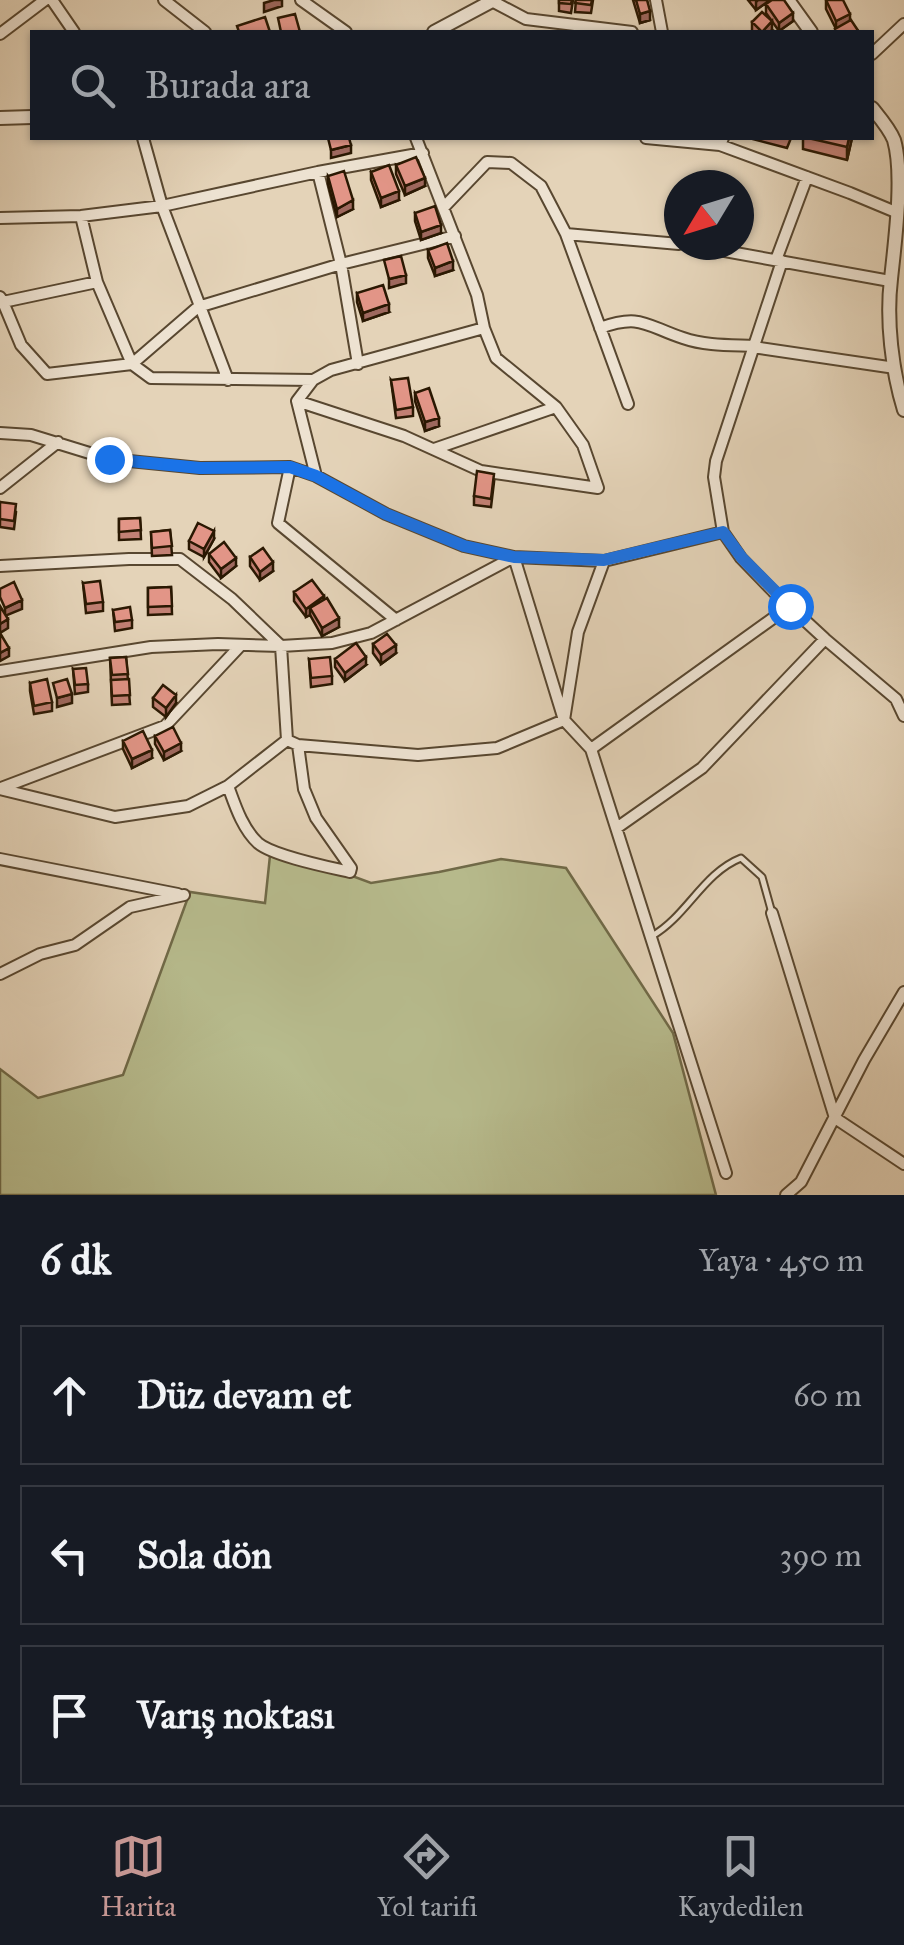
<!DOCTYPE html>
<html lang="tr">
<meta charset="utf-8">
<style>
:root{--surface:#171b24;--page:#242831;--text:#f1f3f6;--muted:#9ea1a6;--line:#363941;--accent:#c59692}
body{margin:0;font-family:"IM FELL Great Primer",serif;background:var(--page);color:var(--text)}
.compass{position:absolute;left:664px;top:170px;width:90px;height:90px;border-radius:50%;background:var(--surface);box-shadow:0 2px 8px #0004;rotate:232deg}
.stop{position:absolute;width:30px;height:30px;margin:-22px;border:8px solid #1a73e8;border-radius:50%;background:#fff}
.stop.end{background:#1a73e8;border-color:#fff;box-shadow:0 2px 10px #0008}
.list{margin:0;padding:0;list-style:none}
h2{display:flex;justify-content:space-between;align-items:center;height:130px;margin:0;padding:0 40px;font-size:42px}
h2 small{font-size:32px;font-weight:400;color:var(--muted)}
.list li{display:grid;grid-template-columns:65px 1fr auto;gap:30px;align-items:center;box-sizing:border-box;height:140px;margin:0 20px 20px;padding:0 20px;border:2px solid var(--line);border-radius:0px}
.list b{display:block;font-size:38px;white-space:nowrap}
.list em{font-size:32px;font-style:normal;color:var(--muted)}
.icon{flex:none;width:55px;height:55px;fill:none;stroke:currentColor;stroke-width:2;stroke-linecap:round;stroke-linejoin:round}
.map{position:relative;flex:none;width:904px;height:1195px;overflow:hidden}
.search{position:absolute;background:var(--surface);box-shadow:0 2px 8px #0004;left:30px;right:30px;top:30px;height:110px;display:flex;align-items:center;gap:25px;box-sizing:border-box;padding:0 35px;border-radius:0px;color:var(--muted);font-size:38px}
.sheet{height:610px;background:var(--surface)}
nav{display:flex;justify-content:space-around;align-items:center;box-sizing:border-box;height:140px;border-top:2px solid var(--line);background:var(--surface);font-size:28px;color:var(--muted)}
nav a{display:grid;justify-items:center;gap:5px}
nav .on{color:var(--accent)}
.map>svg:first-child{display:block}
.green{fill:#b7bb8d;stroke:#706a48;stroke-width:2.5}
.lines{fill:none;stroke-linecap:round;stroke-linejoin:round}
.service-casing{stroke:#584730;stroke-width:9}
.minor-casing{stroke:#584730;stroke-width:14}
.tertiary-casing{stroke:#584730;stroke-width:16}
.service{stroke:#ede2d1;stroke-width:5}
.minor{stroke:#ede2d1;stroke-width:10}
.tertiary{stroke:#ede2d1;stroke-width:12}
.wall{fill:#c28074;stroke:#2a1802;stroke-width:2.5}
.shaded-wall{fill:#9e685e;stroke:#2a1802;stroke-width:2.5}
.building{fill:#e29587;stroke:#2a1802;stroke-width:2.5}
.route{stroke:#1a73e8;stroke-width:12}
</style>
<div class="map">
<svg width="904" height="1195" viewBox="0 0 904 1195">
<rect width="100%" height="100%" fill="#e4d3b8"/>
<filter id="stains"><feTurbulence type="fractalNoise" baseFrequency=".002" numOctaves="4"/><feColorMatrix values="0 0 0 0 .2 0 0 0 0 .09 0 0 0 0 .02 0 0 0 .5 -.17"/></filter>
<radialGradient id="worn" r=".72"><stop offset=".6" stop-color="#630" stop-opacity="0"/><stop offset="1" stop-color="#630" stop-opacity=".3"/></radialGradient>
<!-- green -->
<path class="green" d="M271 846 371 883 439 872 501 859 566 868 673 1033 716 1195H0V1069L38 1098 123 1075 190 892 265 903Z"/>
<g class="lines">
<!-- service casing -->
<g class="service-casing">
<path id="service" d="M652 936C687 916 703 873 741 858L762 877 772 913"/>
</g>
<!-- minor casing -->
<g class="minor-casing">
<path id="minor" d="M52 0 74 32
M164 0 205 32
M301 0 346 32
M490 0 526 19 632 32
M656 0 662 32
M0 34 45 0
M872 54 904 24
M143 138 162 206 228 380
M646 138 720 145 723 138
M720 145 850 193 898 213
M444 207 487 162 511 163 541 186 566 234 628 404
M81 216 97 282 132 364 198 307 341 264 318 172
M0 218 81 216 162 206 318 172 423 153
M566 234 679 244
M691 245 890 281
M776 260 807 177
M782 261 716 461 714 477 723 532 741 558 773 591 825 639 896 699 904 716
M0 297 3 302 97 282
M3 302 21 345 47 374 132 364 151 378 313 380
M600 328C641 313 646 326 683 338 706 346 730 345 754 346
M753 347 895 368
M358 364 341 264 455 236
M297 401 404 436 481 471 598 488 583 445 556 407 496 358 484 328 477 295 416 138
M0 433 31 435 109 459 200 468 290 467 316 476 386 514 464 546 514 557 604 561 723 532
M434 449 556 407
M290 467 278 523 396 620
M316 476 297 401 313 380 331 370 484 328
M0 488 58 442
M604 561 578 632 564 720 591 749 726 1173
M0 566 129 559H180L232 599 281 646 287 740
M0 671 151 647 218 644 281 646 332 643 371 633 514 557
M287 740 298 745 418 755 497 748 564 720 514 557
M591 749 790 606
M228 786C235 805 242 828 258 843 273 856 328 867 350 872L351 868 316 818 304 789 298 745
M1 788 165 726 241 645
M0 789 115 817 188 806 228 786 287 740
M618 827 702 768 825 639
M0 859 178 894
M772 913 835 1118 904 1164
M0 974 40 954 75 945 130 907 184 895
M786 1195 801 1182 864 1060 904 992"/>
</g>
<!-- tertiary casing -->
<g class="tertiary-casing">
<path id="tertiary" d="M788 0 811 32
M434 32 494 0
M872 108C880 118 889 128 894 140 904 174 895 241 891 279 886 320 892 371 904 410
M0 118 32 117"/>
</g>
<!-- service -->
<use href="#service" class="service"/>
<!-- minor -->
<use href="#minor" class="minor"/>
<!-- tertiary -->
<use href="#tertiary" class="tertiary"/>
</g>
<!-- wall -->
<path class="wall" d="M559 0H573L571 13 559 11Z
M576 0H593L591 13 575 12Z
M633 0H647L650 20 640 23Z
M748 0H770L756 10Z
M826 0 850 21 859 32H835L836 29 826 9Z
M766 4 793 21 779 31 766 13Z
M752 22 772 30 769 32H754L752 31Z
M749 138H791L787 148Z
M803 138H852L847 160 803 149Z
M396 165 425 186 405 195 396 174Z
M371 172 399 200 381 207 371 180Z
M328 176 353 209 337 217 328 184Z
M415 213 441 233 421 240 415 221Z
M428 250 453 270 435 276 428 258Z
M357 293 389 312 363 321 357 302Z
M391 380 413 407V416L396 418Z
M415 393 439 426 425 431 415 401Z
M494 482 491 507 474 505V496Z
M0 502 16 512 14 529 0 527Z
M140 518 141 539 119 540V519Z
M170 530 172 555 152 556 151 532Z
M214 539 204 557 189 549V541Z
M209 554 236 566 221 578 209 562Z
M250 557 273 571 260 580 250 566Z
M83 583 103 602V611L86 613Z
M171 587 172 614 148 615V588Z
M294 592 324 600 339 627 322 636 310 615 306 617 294 601Z
M113 610 132 620V628L115 631Z
M373 644 396 653 381 664 373 653Z
M126 657 130 704 112 705 110 658Z
M309 659 332 676V684L311 687Z
M335 659 366 665 345 681 335 667Z
M73 669 88 684V692L75 694Z
M30 683 52 702V711L34 714 30 691Z
M153 698 176 703 166 717 153 707Z
M155 736 181 751 164 760 155 744Z
M123 741 152 758 132 768 123 749Z"/>
<!-- shaded-wall -->
<path class="shaded-wall" d="M274 0H282V6L264 12V3Z
M758 0H770L756 10V2Z
M650 11V20L640 23V14Z
M793 13V21L779 31V23Z
M850 14V23L836 29V21Z
M772 21V30L769 32H762Z
M849 138H852L847 160V147Z
M351 145V153L331 158V150Z
M425 178V186L405 195V186Z
M399 191V200L381 207V198Z
M353 200V209L337 217V209Z
M441 225V233L421 240V232Z
M453 261V270L435 276V268Z
M406 275V283L389 288V279Z
M389 304V312L363 321V313Z
M439 418V426L425 431V422Z
M214 531V539L204 557V549Z
M236 558V566L221 578V569Z
M273 562V571L260 580V572Z
M324 596V605L310 608V615L306 617V609Z
M22 600V609L5 616V608Z
M339 618V627L322 636V628Z
M8 619V628L0 633V624Z
M396 645V653L381 664V655Z
M9 648V656L0 661V653Z
M366 657V665L345 681V673Z
M72 694V703L57 707V698Z
M176 695V703L166 717V708Z
M181 743V751L164 760V752Z
M152 750V758L132 768V759Z"/>
<!-- building -->
<path class="building" d="M559 0H572L571 4 559 3Z
M576 0H592L591 5 575 3Z
M636 0H647L650 11 640 14Z
M772 0H784L793 13 779 23 766 4Z
M826 0H843L850 14 836 21Z
M762 12 772 21 762 32 752 22Z
M295 14 300 32H281L278 18Z
M265 17 270 32H239L237 26Z
M851 20 859 32H837L835 29Z
M328 138H349L351 145 331 150Z
M808 138H849L847 147Z
M416 157 425 178 405 186 396 165Z
M389 165 399 191 381 198 371 172Z
M344 171 353 200 337 209 328 176Z
M435 206 441 225 421 232 415 213Z
M447 243 453 261 435 268 428 250Z
M401 256 406 275 389 279 384 260Z
M383 285 389 304 363 313 357 293Z
M408 378 413 407 396 410 391 380Z
M429 388 439 418 425 422 415 393Z
M477 471 494 474 491 499 474 496Z
M0 502 16 504 14 521 0 519Z
M140 518 141 530 119 532V519Z
M198 523 214 531 204 549 189 541Z
M170 530 172 546 152 548 151 532Z
M224 542 236 558 221 569 209 554Z
M263 548 273 562 260 572 250 557Z
M312 580 324 596 306 609 294 592Z
M100 581 103 602 86 604 83 583Z
M14 582 22 600 5 608 0 597V589Z
M171 587 172 606 148 607V588Z
M327 598 339 618 322 628 310 608Z
M0 606 8 619 0 624Z
M130 607 132 620 115 622 113 610Z
M0 633 9 648 0 653Z
M387 634 396 645 381 655 373 644Z
M356 643 366 657 345 673 335 659Z
M126 657 128 674 112 675 110 658Z
M330 657 332 676 311 678 309 659Z
M86 668 88 684 75 685 73 669Z
M47 679 52 702 34 706 30 683Z
M67 679 72 694 57 698 53 683Z
M129 679 130 695 112 696 111 680Z
M163 685 176 695 166 708 153 698Z
M173 727 181 743 164 752 155 736Z
M143 731 152 750 132 759 123 741Z"/>
<g class="lines">
<!-- route -->
<path class="route" d="M109 459 200 468 290 467 316 476 386 514 464 546 514 557 604 560 723 532 742 558 790 606"/>
</g>
<rect width="100%" height="100%" filter="url(#stains)"/>
<rect width="100%" height="100%" fill="url(#worn)"/>
</svg>
<svg class="compass" viewBox="-18 -18 36 36"><path d="M0-13l5 13h-10z" fill="#e53935"/><path d="M0 13l5-13h-10z" fill="#9ea1a6"/></svg>
<div class="stop" style="left:790px;top:606px"></div>
<div class="stop end" style="left:109px;top:459px"></div>
<div class="search"><svg class="icon" aria-label="search" viewBox="0 0 24 24"><circle cx="10" cy="10" r="6"/><path d="M15 15l6 6"/></svg>Burada ara</div>
</div>
<section class="sheet">
<h2>6 dk<small>Yaya · 450 m</small></h2>
<ul class="list">
<li><svg class="icon" aria-label="ahead" viewBox="0 0 24 24"><path d="M12 20V5M6 11l6-6 6 6"/></svg><div><b>Düz devam et</b></div><em>60 m</em></li>
<li><svg class="icon" aria-label="left" viewBox="0 0 24 24"><path d="M17 20v-9H6M10 6l-5 5 5 5"/></svg><div><b>Sola dön</b></div><em>390 m</em></li>
<li><svg class="icon" aria-label="arrive" viewBox="0 0 24 24"><path d="M6 21V4h12l-3 4 3 4H6"/></svg><div><b>Varış noktası</b></div></li>
</ul>
</section>
<nav>
<a class="on"><svg class="icon" aria-label="map" viewBox="0 0 24 24"><path d="M3 6l6-2 6 2 6-2v14l-6 2-6-2-6 2zM9 4v14M15 6v14"/></svg>Harita</a>
<a><svg class="icon" aria-label="directions" viewBox="0 0 24 24"><path d="M12 3l9 9-9 9-9-9zM9 14v-3h6M13 9l2 2-2 2"/></svg>Yol tarifi</a>
<a><svg class="icon" aria-label="saved" viewBox="0 0 24 24"><path d="M7 4h10v16l-5-4-5 4z"/></svg>Kaydedilen</a>
</nav>
